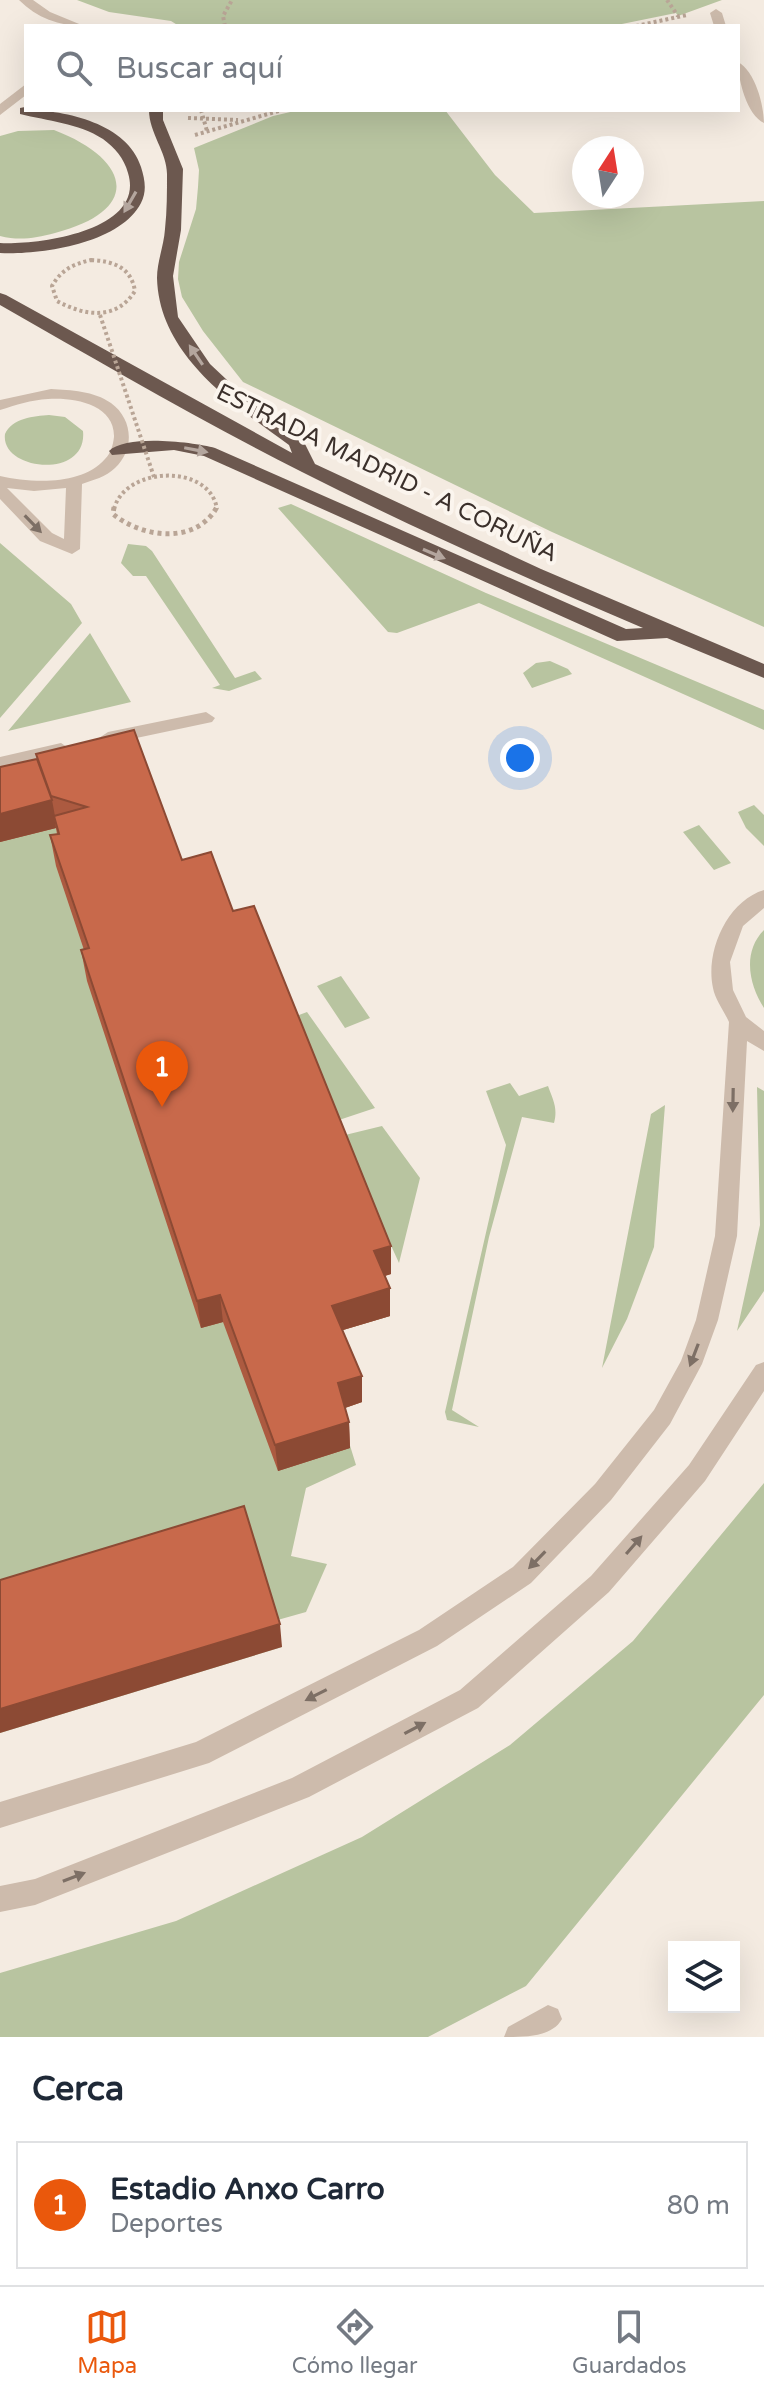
<!DOCTYPE html>
<html lang="es">
<meta charset="utf-8">
<style>
:root{--surface:#fff;--page:#f2f2f3;--text:#1f2937;--muted:#747a83;--line:#e0e1e3;--accent:#ea580c}
body{margin:0;font-family:"Varela Round",sans-serif;background:var(--page);color:var(--text)}
.controls{position:absolute;right:24px;bottom:24px;display:grid;overflow:hidden;border-radius:0px;box-shadow:0 8px 32px #0002}
.controls button{width:72px;height:72px;display:grid;place-items:center;padding:0;border:0;border-bottom:2px solid var(--line);background:var(--surface);color:var(--text);font:40px sans-serif}
.compass{position:absolute;left:572px;top:136px;width:72px;height:72px;border-radius:50%;background:var(--surface);box-shadow:0 8px 32px #0002;rotate:12deg}
.you{position:absolute;left:520px;top:758px;width:28px;height:28px;margin:-20px;border:6px solid #fff;border-radius:50%;background:#1a73e8;box-shadow:0 0 0 12px #1a73e833}
.badge{display:grid;place-items:center;width:52px;height:52px;border-radius:50%;background:var(--accent);color:#fff;font-size:26px;font-weight:700}
.pin{position:absolute;translate:-50% -66px;filter:drop-shadow(0 2px 4px #0008)}
.pin::after{content:'';position:absolute;top:42px;width:28px;height:24px;background:inherit;clip-path:polygon(0 0,100% 0,50% 100%)}
.list{margin:0;padding:0;list-style:none}
h2{display:flex;justify-content:space-between;align-items:center;height:104px;margin:0;padding:0 32px;font-size:34px}
h2 small{font-size:26px;font-weight:400;color:var(--muted)}
.list li{display:grid;grid-template-columns:52px 1fr auto;gap:24px;align-items:center;box-sizing:border-box;height:128px;margin:0 16px 16px;padding:0 16px;border:2px solid var(--line);border-radius:0px}
.list b{display:block;font-size:30px;white-space:nowrap}
.list p{margin:0;font-size:26px;white-space:nowrap;color:var(--muted)}
.list em{font-size:26px;font-style:normal;color:var(--muted)}
.icon{flex:none;width:44px;height:44px;fill:none;stroke:currentColor;stroke-width:2;stroke-linecap:round;stroke-linejoin:round}
.map{position:relative;flex:none;width:764px;height:2037px;overflow:hidden}
.search{position:absolute;background:var(--surface);box-shadow:0 8px 32px #0002;left:24px;right:24px;top:24px;height:88px;display:flex;align-items:center;gap:20px;box-sizing:border-box;padding:0 28px;border-radius:0px;color:var(--muted);font-size:30px}
.sheet{height:248px;background:var(--surface)}
nav{display:flex;justify-content:space-around;align-items:center;box-sizing:border-box;height:112px;border-top:2px solid var(--line);background:var(--surface);font-size:22px;color:var(--muted)}
nav a{display:grid;justify-items:center;gap:4px}
nav .on{color:var(--accent)}
.map>svg:first-child{display:block}
.green{fill:#b8c4a0}
.lines{fill:none;stroke-linecap:round;stroke-linejoin:round}
.path-far1{stroke:#b9a596;stroke-width:4;stroke-dasharray:3 3;stroke-linecap:butt}
.path{stroke:#b9a596;stroke-width:5;stroke-dasharray:4 4;stroke-linecap:butt}
.minor{fill:#cdbbac;fill-rule:evenodd}
.tertiary{fill:#cdbbac;fill-rule:evenodd}
.trunk{fill:#6c584f;fill-rule:evenodd}
.path-bridge{stroke:#b9a596;stroke-width:4;stroke-dasharray:3 3;stroke-linecap:butt}
.wall{fill:#ac5a40}
.shaded-wall{fill:#8c4a34}
.building{fill:#c8694b;stroke:#8c4a34;stroke-width:2}
.oneway{fill:#b4a69e}
.oneway2{fill:#7d6f65}
.labels{text-anchor:middle;dominant-baseline:central;stroke-width:8;stroke-linejoin:round;paint-order:stroke}
.street-label{font-size:24px;fill:#3b302b;stroke:#fbf5ee}
</style>
<div class="map">
<svg width="764" height="2037" viewBox="0 0 764 2037">
<rect width="100%" height="100%" fill="#f4ebe1"/>
<!-- green -->
<path class="green" d="M77 0H722L678 16 676 13 612 26H179L171 21 109 12Z
M299 110H445L495 175 534 213 764 201V627L552 532 243 382 203 331 182 297 178 279 179 262 196 209 198 187 199 170 194 148 273 116Z
M54 130C130 159 144 210 55 233 35 238 20 241 0 236V136L18 131Z
M49 415 65 417 83 431C88 480 0 471 5 434 12 418 34 416 49 415Z
M291 504 486 593 764 710V730L479 603 397 633 388 632 278 508Z
M0 543 71 604 82 623 0 718Z
M128 544 146 546 152 551 235 678 255 671 262 679 229 691 212 688 220 685 146 576H133L121 563Z
M90 633 131 702 8 731Z
M550 661 568 669 572 674 532 688 523 673 536 663Z
M0 796 185 890 390 1316 333 1333 362 1402 339 1410 356 1465 306 1488 291 1556 327 1564 306 1612 274 1621 282 1647 0 1733Z
M754 805 764 815V846L746 828 738 812Z
M699 825 731 863 714 870 683 832Z
M764 930V1008C749 985 742 952 764 930Z
M341 976 370 1018 345 1028 317 986Z
M307 1012 375 1108 339 1120 291 1018Z
M510 1083 519 1096 548 1086C553 1100 558 1108 554 1123L522 1117 489 1237 452 1410 479 1427 447 1420 445 1412 506 1145 486 1091Z
M757 1087 764 1091V1291L737 1331 760 1225Z
M665 1105 654 1247 627 1319 602 1368 651 1114Z
M382 1126 420 1178 399 1263 341 1136Z
M764 1483V1695L526 1986 428 2037H0V1973L176 1921 362 1837 510 1745 633 1641Z"/>
<g class="lines">
<!-- path-far1 -->
<path class="path-far1" d="M667 0 678 16
M225 26 223 16 232 0
M636 26 687 15
M201 110 207 131
M188 118 238 120
M195 135 282 110
M91 260C113 261 131 267 135 291 116 321 85 316 57 301L52 286C61 270 73 264 91 260Z
M114 509C125 466 210 463 217 509"/>
<!-- path -->
<path class="path" d="M114 507 113 514C142 538 196 545 217 507"/>
<!-- minor -->
<path class="minor" d="M716 9 722 13 726 26H714L710 13Z
M738 62C755 71 764 105 764 123 747 115 738 80 738 62Z
M51 389C71 390 94 391 111 403 133 419 135 449 115 468 106 477 93 480 82 484L80 549 72 554 40 541 0 499V476C32 483 81 486 105 459 111 453 113 445 114 437 115 404 73 397 48 399 31 400 16 405 0 410V400ZM7 488 34 491 66 488 64 539 52 533Z
M206 712 215 718 212 722 108 744 99 738 108 732Z
M61 743 70 749 67 754 0 769V757Z
M764 890V908L743 926 730 962 733 990 746 1017 764 1031V1051L747 1041 737 1236 718 1320 702 1364 670 1424 611 1500 531 1583 437 1646 209 1763 0 1828V1802L196 1742 419 1630 513 1567 595 1484 654 1410 681 1361 696 1320 715 1236 729 1022C724 1011 715 999 713 988 705 952 727 901 764 890Z
M764 1362V1391L705 1481 609 1592 478 1708 309 1797 35 1905 0 1912V1886L35 1879 292 1778 460 1690 591 1576 689 1465 756 1365Z
M548 2005 558 2009 562 2019C552 2037 526 2037 504 2037L508 2027Z"/>
<!-- tertiary -->
<path class="tertiary" d="M19 0H33L50 12 84 26C59 26 37 18 19 0Z
M26 84V95L0 115V104Z"/>
<!-- trunk -->
<path class="trunk" d="M25 107 26 110C66 110 128 124 141 167 145 180 147 191 141 203 120 244 40 255 0 253V243C38 245 146 231 128 173 124 158 115 148 103 139 78 123 48 121 20 114V108Z
M149 110H163V120L183 169 181 230 173 276 178 317 210 364 244 396 302 438 315 464 541 569 764 664V678L667 638 617 641 204 456 174 450 112 455 109 451C126 434 193 442 215 448L626 629 643 628C528 579 413 528 302 472 199 420 100 362 0 305V293L6 295 292 453 289 445C233 404 159 355 157 278 157 262 164 245 165 229 167 211 167 192 167 174 167 152 149 133 149 110Z"/>
<!-- path-bridge -->
<path class="path-bridge" d="M100 315 154 477"/>
</g>
<!-- wall -->
<path class="wall" d="M36 754 182 860 233 911 391 1246V1274L385 1276 390 1316 343 1330 362 1402 345 1408 349 1422 350 1448 278 1471 223 1322 201 1328 87 981 81 950H84L56 866 50 835 57 834 56 828 0 842V767L37 759Z"/>
<!-- shaded-wall -->
<path class="shaded-wall" d="M52 800 57 827 54 816 56 828 0 842V814Z
M391 1246V1274L374 1279V1251Z
M390 1288V1316L333 1333 332 1306Z
M220 1295 223 1322 201 1328 197 1301Z
M362 1376V1402L339 1410 338 1383Z
M349 1422 350 1448 278 1471 275 1445Z
M280 1624 282 1647 0 1733V1709Z"/>
<!-- building -->
<path class="building" d="M134 730 182 860 211 852 233 911 254 906 391 1246 374 1251 390 1288 332 1306 362 1376 338 1383 349 1422 275 1445 220 1295 197 1301 81 950 89 948 50 835 59 834 54 816 87 807 51 796 36 754Z
M37 759 52 800 0 814V767Z
M244 1506 280 1624 0 1709V1580Z"/>
<!-- one-way arrows -->
<defs><path id="oneway-solid" d="M-6-.8H1V-3.2L6.5 0L1 3.2V.8H-6Z" transform="scale(2)"/></defs>
<g class="oneway">
<use href="#oneway-solid" transform="translate(130 202) rotate(120)"/>
<use href="#oneway-solid" transform="translate(196 355) rotate(-124)"/>
<use href="#oneway-solid" transform="translate(196 450) rotate(11)"/>
<use href="#oneway-solid" transform="translate(434 554) rotate(23)"/>
</g>
<g class="oneway2">
<use href="#oneway-solid" transform="translate(33 524) rotate(46)"/>
<use href="#oneway-solid" transform="translate(733 1100) rotate(91)"/>
<use href="#oneway-solid" transform="translate(694 1355) rotate(111)"/>
<use href="#oneway-solid" transform="translate(634 1545) rotate(-49)"/>
<use href="#oneway-solid" transform="translate(537 1560) rotate(134)"/>
<use href="#oneway-solid" transform="translate(316 1695) rotate(153)"/>
<use href="#oneway-solid" transform="translate(415 1728) rotate(-28)"/>
<use href="#oneway-solid" transform="translate(74 1877) rotate(-21)"/>
</g>
<g class="labels">
<!-- street labels -->
<g class="street-label">
<text transform="translate(387 473) rotate(26)">ESTRADA MADRID - A CORUÑA</text>
</g>
</g>
</svg>
<div class="controls">
<button><svg class="icon" aria-label="layers" viewBox="0 0 24 24"><path d="M12 4l9 5-9 5-9-5zM3 14l9 5 9-5"/></svg></button>
</div>
<svg class="compass" viewBox="-18 -18 36 36"><path d="M0-13l5 13h-10z" fill="#e53935"/><path d="M0 13l5-13h-10z" fill="#747a83"/></svg>
<div class="you"></div>
<div class="pin badge" style="left:162px;top:1107px">1</div>
<div class="search"><svg class="icon" aria-label="search" viewBox="0 0 24 24"><circle cx="10" cy="10" r="6"/><path d="M15 15l6 6"/></svg>Buscar aquí</div>
</div>
<section class="sheet">
<h2>Cerca<small></small></h2>
<ul class="list">
<li><span class="badge">1</span><div><b>Estadio Anxo Carro</b><p>Deportes</p></div><em>80 m</em></li>
</ul>
</section>
<nav>
<a class="on"><svg class="icon" aria-label="map" viewBox="0 0 24 24"><path d="M3 6l6-2 6 2 6-2v14l-6 2-6-2-6 2zM9 4v14M15 6v14"/></svg>Mapa</a>
<a><svg class="icon" aria-label="directions" viewBox="0 0 24 24"><path d="M12 3l9 9-9 9-9-9zM9 14v-3h6M13 9l2 2-2 2"/></svg>Cómo llegar</a>
<a><svg class="icon" aria-label="saved" viewBox="0 0 24 24"><path d="M7 4h10v16l-5-4-5 4z"/></svg>Guardados</a>
</nav>
